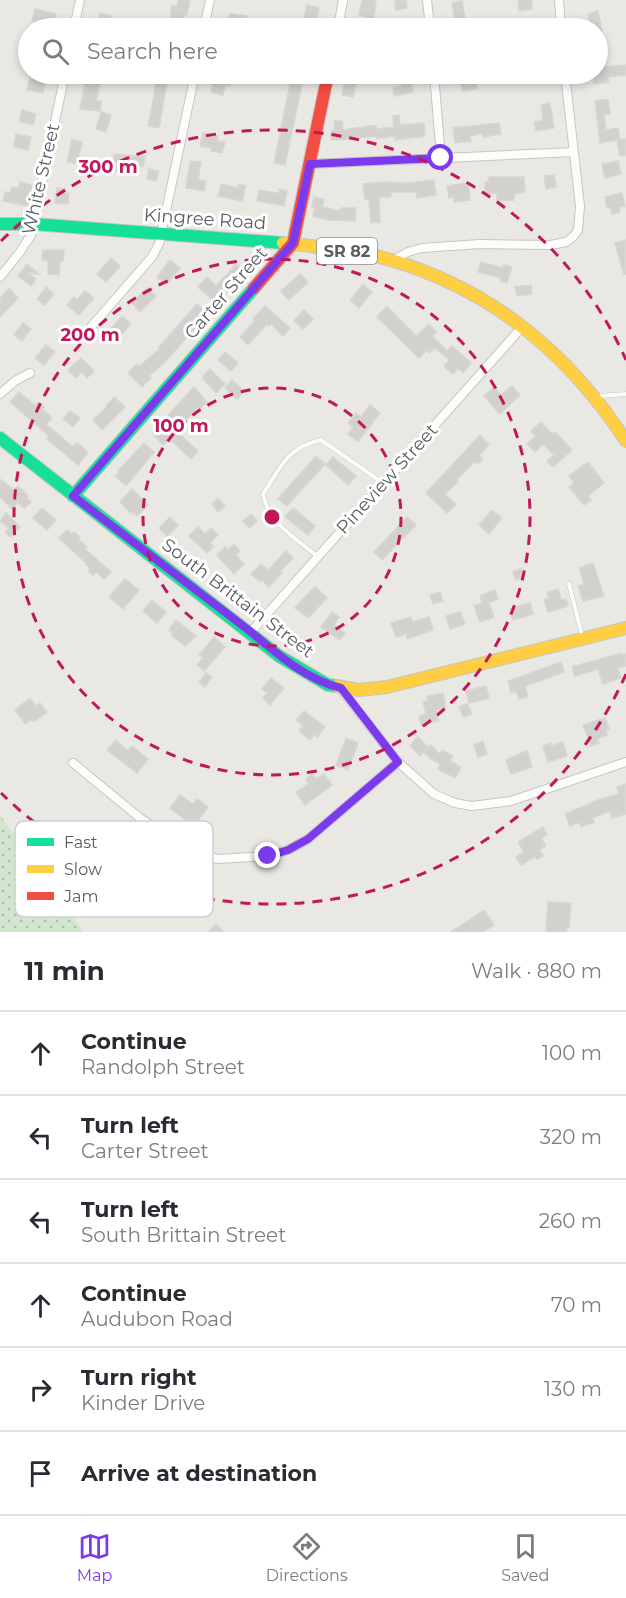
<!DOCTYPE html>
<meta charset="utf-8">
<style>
:root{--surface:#fff;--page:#f7f7f7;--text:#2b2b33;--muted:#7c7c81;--line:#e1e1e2;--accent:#7c3aed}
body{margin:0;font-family:Montserrat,sans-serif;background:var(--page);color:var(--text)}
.stop{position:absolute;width:18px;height:18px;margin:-14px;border:4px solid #7c3aed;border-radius:50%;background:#fff}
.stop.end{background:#7c3aed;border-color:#fff;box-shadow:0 2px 6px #0008}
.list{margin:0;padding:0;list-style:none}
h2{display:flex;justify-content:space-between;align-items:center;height:78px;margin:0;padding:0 24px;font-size:26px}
h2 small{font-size:20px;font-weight:400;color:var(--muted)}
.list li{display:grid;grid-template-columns:39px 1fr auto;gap:18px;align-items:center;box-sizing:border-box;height:84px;padding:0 24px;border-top:2px solid var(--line)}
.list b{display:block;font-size:22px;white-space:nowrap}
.list p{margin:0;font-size:20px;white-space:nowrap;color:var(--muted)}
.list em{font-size:20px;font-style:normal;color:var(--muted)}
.icon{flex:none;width:33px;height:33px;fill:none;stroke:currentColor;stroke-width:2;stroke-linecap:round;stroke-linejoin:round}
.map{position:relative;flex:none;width:626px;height:932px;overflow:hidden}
.search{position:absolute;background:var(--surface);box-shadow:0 3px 9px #0003;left:18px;right:18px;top:18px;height:66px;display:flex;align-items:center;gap:15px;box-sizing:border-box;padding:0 21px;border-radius:33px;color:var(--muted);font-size:22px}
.sheet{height:582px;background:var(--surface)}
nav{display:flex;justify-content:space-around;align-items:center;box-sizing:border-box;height:84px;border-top:2px solid var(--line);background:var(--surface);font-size:16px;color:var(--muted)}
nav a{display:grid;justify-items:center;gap:3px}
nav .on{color:var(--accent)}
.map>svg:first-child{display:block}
.grass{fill:url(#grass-dots)}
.building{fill:#d2d1cd;stroke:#d8d6d2;stroke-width:1.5}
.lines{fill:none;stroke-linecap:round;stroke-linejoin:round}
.lane-casing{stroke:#c6c6c5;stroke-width:5}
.street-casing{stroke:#c6c6c5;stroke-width:10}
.fast-casing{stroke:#c5c5c3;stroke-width:14}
.slow-casing{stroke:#c5c5c3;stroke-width:14}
.jam-casing{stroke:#c5c5c3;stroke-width:14}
.lane{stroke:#fcfcfb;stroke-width:4}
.street{stroke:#fcfcfb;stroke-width:8}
.fast{stroke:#16e098;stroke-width:12}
.slow{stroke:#ffcf43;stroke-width:12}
.jam{stroke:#f24e42;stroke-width:12}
.route{stroke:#7c3aed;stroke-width:8}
.ring{fill:none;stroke:#c2185b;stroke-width:3;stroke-dasharray:10 8}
.labels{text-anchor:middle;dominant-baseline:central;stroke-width:6;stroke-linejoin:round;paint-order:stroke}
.shield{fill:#fff;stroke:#8b8e90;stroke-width:1.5}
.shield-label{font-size:16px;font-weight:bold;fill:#595d61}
.street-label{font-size:18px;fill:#595d61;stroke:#fff}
.key{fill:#fff;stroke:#cdced0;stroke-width:1.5}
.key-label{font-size:16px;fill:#595d61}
.centre{fill:#c2185b;stroke:#fff;stroke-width:3}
.ring-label{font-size:18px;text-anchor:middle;font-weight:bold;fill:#c2185b;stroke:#fff;stroke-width:6;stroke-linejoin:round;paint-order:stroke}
</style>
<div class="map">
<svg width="626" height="932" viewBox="0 0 626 932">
<defs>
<pattern id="grass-dots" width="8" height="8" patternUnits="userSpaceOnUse" patternTransform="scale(1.5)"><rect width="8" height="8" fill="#d2e5ce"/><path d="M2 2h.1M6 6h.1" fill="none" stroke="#adbdab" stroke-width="1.8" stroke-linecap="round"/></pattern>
</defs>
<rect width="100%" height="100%" fill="#e9e8e3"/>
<!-- grass -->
<path class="grass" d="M0 815 83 932H0Z"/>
<!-- building -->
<path class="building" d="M178 0H190L187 15 184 14 182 28H169L172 5 177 6Z
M362 0H376L374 19 359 15Z
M395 0H406L407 8 396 10Z
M518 0H532V9L519 11Z
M462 1 465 19 455 21 452 3Z
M307 5 319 8 315 28H302Z
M35 9 56 14 53 25 32 21Z
M598 11 606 50 602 51 605 67 626 65V75L608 77 609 82 594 84 593 74H597V28H591L588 14Z
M100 13 111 16 108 28 97 25Z
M230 13 247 16 244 28H233V25L227 24Z
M215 74 232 76 230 86 225 85 223 95 211 92Z
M292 74 304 75 285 165 274 163Z
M410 74 413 92 394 96 393 88 402 86 400 76Z
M460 74H475L477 89 462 91Z
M529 74H549L550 77 531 80Z
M86 76 101 79 96 101H101L100 111 80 109Z
M346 76 357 78 353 97 342 95Z
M30 78 45 81 43 93 27 90Z
M157 80 167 82 159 128 148 126Z
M608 99 610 114 604 115 606 130 618 128 620 140 626 139V155L620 156 617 140 600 143 595 101Z
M550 103 554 128 536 131 534 122 543 120 541 105Z
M22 110 36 114 33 125 19 121Z
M101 112 111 115 106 132 96 129Z
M399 115 400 125 424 123 425 136 395 140V136L377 139 376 136 353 139 331 140V131L335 130 334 121H342L343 130 376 125V129L394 127 393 116Z
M499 123 501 134 483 137V133L470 136 471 141 455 143 453 128Z
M203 133 218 136 217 141 225 142 222 153 211 151 212 148 200 146Z
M16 134 31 137 28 150 14 147Z
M72 139 82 142 77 164 67 162Z
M114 154 145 157 143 167 126 165 125 173 112 171Z
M190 161 201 162 198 180 206 181 204 191 186 188Z
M618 161 621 174 605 178 602 164Z
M149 169 159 171 156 181 147 179Z
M554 175 556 187 546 189 544 176Z
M489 177H524L525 192 514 194V200L497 201V193L485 194V182L489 181Z
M434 180 436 195 417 198 416 192H391V197H379L380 222 371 223 369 199 365 200 363 184 383 182 408 183Z
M20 182 32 185 28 206 3 201 5 192 10 193 12 187 19 188Z
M468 183 470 200 454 202V197L449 198 447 186Z
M221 184 238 188 239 184 246 186 242 201 218 196Z
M57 188 64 189V193H69L68 204 55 203Z
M279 189 287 191 284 206 257 201 259 190 279 193Z
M622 193 625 206 619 207 620 212 612 214 611 207 607 208 605 197Z
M314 197 324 199 322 207 340 211 341 208H356L355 221 330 220 313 216 315 208 312 207Z
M626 240V274L624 275 615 243Z
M43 250H64L63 261H60L59 275 48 274V261L42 260Z
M111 258 120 266 106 282 97 274Z
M170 260 180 268 167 284 157 277Z
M481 262 503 268 504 265 512 267 507 283 500 281 501 278 478 272Z
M27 264 39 274 27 273 36 279 31 286 18 276Z
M236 264 244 271 217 304 198 287 207 277 216 286Z
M300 274 308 282 289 300 281 291Z
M363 284 372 292 359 308 350 300Z
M531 285 532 294 517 296 515 287Z
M46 287 54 294 45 305 37 299Z
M9 288 18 298 0 317V298Z
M147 288 156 296 140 312 132 303Z
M85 291 94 298 79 315 67 305 74 297 77 300Z
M197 304 208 314 163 364 149 376 151 378 142 387 128 373 137 364 139 366 160 349 158 348Z
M265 306 290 328 283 336 271 324 269 326 267 324 248 345 240 337 255 321 253 319Z
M387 306 416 336 429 324 437 332 432 336 447 351 452 346 471 363 463 373 458 368 453 374 444 366 449 360 435 348 430 353 427 350 419 358 377 317Z
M304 310 313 319 303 329 294 321Z
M122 316 131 324 113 344 104 336Z
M23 323 31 329 22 341 14 335Z
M46 345 55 352 44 365 35 358Z
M225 352 238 363 231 371 218 360Z
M81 358 94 371 87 378 82 372 76 378 68 370Z
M210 369 225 384 216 393 203 379V376Z
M232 380 244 391 237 399 225 388Z
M512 386 520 395 500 414 484 396 494 387 501 395Z
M194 387 207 402 198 410 197 408 176 431 198 451 191 459 172 441 170 442 168 440 163 445 152 433Z
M19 392 35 405 38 402 44 407 42 409 52 418 46 424 73 447 77 443 88 452 78 465 47 439 49 436 10 402Z
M114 397 125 407 102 430 93 420 107 407 106 406Z
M370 405 380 413 358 442 348 434 353 427 348 423 356 413 361 417Z
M70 411 80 418 73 427 63 419Z
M541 422 552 434 555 432 572 450 553 467 547 461 554 455 543 444 535 452 527 444 536 436 531 431Z
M480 435 489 445 479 455 483 459 478 464 475 461 456 480 458 482 445 494 456 504 447 513 426 493Z
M144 443 154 452 126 486 115 476 119 473 118 471Z
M316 456 325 464 287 506 278 499Z
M333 457 356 476 348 485 326 465Z
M588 462 604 483 588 496 591 500 584 505 569 487 574 483 569 476Z
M0 479 14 490 18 486 28 496 27 498 31 502 24 508 18 503 12 509 0 497Z
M132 489 148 505 137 516 133 512 132 514 120 502Z
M218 498 225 506 218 512 212 504Z
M42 508 56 520 47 530 33 518Z
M293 508 315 526 308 535 285 517Z
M492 510 502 518 489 534 479 525Z
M6 513 20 527 10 537 5 532 9 528 0 521Z
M251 514 257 521 249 528 243 521Z
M170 517 178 525 167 536 159 528Z
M407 517 416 525 382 560 374 552Z
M198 527 205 534 211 528 218 535 210 543 214 546 207 553 189 536Z
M67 530 71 534 74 532 80 537 78 539 87 547 85 549 111 572 104 579 96 572 93 575 88 571 90 568 85 564 86 563 59 538Z
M234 544 240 551 236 555 244 564 234 574 217 555 225 547 228 550Z
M286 551 293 558 280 571 282 573 269 587 262 580 260 582 251 574 261 564 268 570Z
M593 563 604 596 583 601 578 586 584 584 579 568Z
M521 568 525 576 516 580 513 572Z
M125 579 139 590 123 609 109 597Z
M315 586 327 598 308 618 295 608Z
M558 589 561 600 566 599 568 606 548 612 544 600 549 598 547 593Z
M495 590 498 599 489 603 494 617 480 622 474 606 482 603 480 596Z
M440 592 443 601 433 604 430 595Z
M152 600 166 612 157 623 143 611Z
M530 603 533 614 513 620 510 609Z
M332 612 339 617 334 625 345 633 340 640 321 627Z
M459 612 461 613 465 624 450 629 446 616Z
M411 617 413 622 429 617 433 630 407 639 406 634 396 637 391 623Z
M176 620 196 636 185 646 171 635 173 632 169 630Z
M214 637 225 647 204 671 197 665 203 658 199 655Z
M621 653V655L626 654V666L618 668 621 678 603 684 598 669 575 676 572 667Z
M561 662 564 672 525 686 528 697 519 699 516 691 511 693 508 681Z
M206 673 212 677 205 687 199 682Z
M271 678 284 688 270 705 263 698 267 693 262 689Z
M486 686 489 698 469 703 466 691Z
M443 693 446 707 436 710 438 721 421 725 419 716 426 714 423 701H428L427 696Z
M30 698 36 706 40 703 47 712 34 722 32 719 25 724 15 710Z
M467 703 472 714 464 717 459 707Z
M304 711 325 727 317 737 314 735 310 740 299 731 303 726 296 720Z
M605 718 609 729 606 730 607 735 597 739 599 743 591 746 583 725Z
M418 737 428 747 420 756 410 746Z
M346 738 358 743 348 770 336 765Z
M116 740 128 751 132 746 148 759 137 773 107 750Z
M483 741 487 754 478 757 474 745Z
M563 742 567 756 548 762 543 746 551 743V746Z
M431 745 440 754 442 750 453 756 450 761 461 767 455 778 438 769 440 764 430 758 424 752Z
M527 750 532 767 511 774 506 760Z
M312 774 316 779 324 774 332 785 305 805 296 792 309 784 306 779Z
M626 784V814L612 818 610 811 592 818 594 822 581 827 579 822 570 826 565 814 598 800 619 794 617 787Z
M180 795 193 804 197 799 208 807 194 826 170 808Z
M543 827 547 835 541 838 546 846 539 850 543 856 537 859 535 857 521 865 516 857 524 852 518 842Z
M548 902 571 903 569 928H567L566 932H546Z
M484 910 494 925 483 932H451Z
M216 924 224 932H208Z"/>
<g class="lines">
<!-- lane casing -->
<g class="lane-casing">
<path id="lane" d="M600 396 626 394
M318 557C297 539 268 523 263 494 281 467 287 447 321 440L383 483
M569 584 582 635"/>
</g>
<!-- street casing -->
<g class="street-casing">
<path id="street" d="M427 0 430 28
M559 0 561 28
M74 28 80 0
M204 28 210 0
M338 28 343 0
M434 74 441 158
M310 164 574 152
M392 261 408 252 422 248 480 244 551 245 566 242 573 237 578 230 580 206 565 74
M0 277 20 252 31 235 65 74
M91 327 152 257 159 244 195 74
M0 394 15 381 30 373
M251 632 523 326
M341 689 398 762 434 794 455 803 472 806 511 801 626 762
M73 763 140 818 183 847 217 859 268 856 288 850 308 839 398 762"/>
</g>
<!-- fast casing -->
<g class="fast-casing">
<path id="fast" d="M0 224H33L283 243
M0 438 279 656 328 685 337 686
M73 496 254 288"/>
</g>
<!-- slow casing -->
<g class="slow-casing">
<path id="slow" d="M283 243C319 247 356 250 391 260 493 290 569 354 626 441
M337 686 359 690 387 687 626 628"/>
</g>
<!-- jam casing -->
<g class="jam-casing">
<path id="jam" d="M254 288 293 243 328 74"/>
</g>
<!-- lane -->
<use href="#lane" class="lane"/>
<!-- street -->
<use href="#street" class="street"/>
<!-- fast -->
<use href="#fast" class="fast"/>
<!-- slow -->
<use href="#slow" class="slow"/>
<!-- jam -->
<use href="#jam" class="jam"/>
</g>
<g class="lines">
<!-- route -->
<path class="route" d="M268 856 288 850 308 839 398 762 341 688C307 680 277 654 251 632L73 496 293 243 310 164 441 158"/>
</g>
<!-- distance rings -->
<g class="ring">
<circle cx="272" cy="517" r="129"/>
<circle cx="272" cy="517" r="258"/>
<path d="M626 674A387 387 0 0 1 1 793M1 241A387 387 0 0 1 626 360"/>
</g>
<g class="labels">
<!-- shield labels -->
<rect class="shield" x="317" y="238" width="60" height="26" rx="4.5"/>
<g class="shield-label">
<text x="347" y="251">SR 82</text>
</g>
<!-- street labels -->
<g class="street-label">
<text transform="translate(41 179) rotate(-77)">White Street</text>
<text transform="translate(205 219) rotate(4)">Kingree Road</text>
<text transform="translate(226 293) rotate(-49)">Carter Street</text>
<text transform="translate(387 479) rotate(-48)">Pineview Street</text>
<text transform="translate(238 598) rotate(37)">South Brittain Street</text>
</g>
</g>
<!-- legend -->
<rect x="15" y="821" width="198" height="96" rx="9" class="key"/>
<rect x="27" y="838" width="27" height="8" fill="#16e098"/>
<rect x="27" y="865" width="27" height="8" fill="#ffcf43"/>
<rect x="27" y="892" width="27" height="8" fill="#f24e42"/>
<g class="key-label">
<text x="64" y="848">Fast</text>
<text x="64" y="875">Slow</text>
<text x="64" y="902">Jam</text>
</g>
<circle cx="272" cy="517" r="9" class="centre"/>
<g class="ring-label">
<text x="108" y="173">300 m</text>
<text x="90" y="341">200 m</text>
<text x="181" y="432">100 m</text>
</g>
</svg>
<div class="stop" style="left:441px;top:158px"></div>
<div class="stop end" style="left:268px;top:856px"></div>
<div class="search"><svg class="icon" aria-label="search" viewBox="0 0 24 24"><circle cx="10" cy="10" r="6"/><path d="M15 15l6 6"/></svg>Search here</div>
</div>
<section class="sheet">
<h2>11 min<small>Walk · 880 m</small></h2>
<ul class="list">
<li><svg class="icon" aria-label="ahead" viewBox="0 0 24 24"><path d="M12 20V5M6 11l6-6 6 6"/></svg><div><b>Continue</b><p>Randolph Street</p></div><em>100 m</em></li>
<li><svg class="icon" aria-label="left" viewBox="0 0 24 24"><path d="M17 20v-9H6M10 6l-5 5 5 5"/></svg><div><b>Turn left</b><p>Carter Street</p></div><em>320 m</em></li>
<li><svg class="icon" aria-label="left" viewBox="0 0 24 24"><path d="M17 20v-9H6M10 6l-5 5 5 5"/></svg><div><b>Turn left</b><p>South Brittain Street</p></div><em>260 m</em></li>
<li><svg class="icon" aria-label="ahead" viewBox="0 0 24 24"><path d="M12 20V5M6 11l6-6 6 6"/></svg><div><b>Continue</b><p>Audubon Road</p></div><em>70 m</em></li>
<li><svg class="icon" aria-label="right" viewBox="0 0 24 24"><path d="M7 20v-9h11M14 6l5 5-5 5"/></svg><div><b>Turn right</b><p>Kinder Drive</p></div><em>130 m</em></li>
<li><svg class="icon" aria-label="arrive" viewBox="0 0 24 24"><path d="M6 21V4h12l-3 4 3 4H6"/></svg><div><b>Arrive at destination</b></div></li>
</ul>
</section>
<nav>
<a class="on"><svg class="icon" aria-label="map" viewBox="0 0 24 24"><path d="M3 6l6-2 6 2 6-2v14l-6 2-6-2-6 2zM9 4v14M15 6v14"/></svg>Map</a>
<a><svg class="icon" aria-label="directions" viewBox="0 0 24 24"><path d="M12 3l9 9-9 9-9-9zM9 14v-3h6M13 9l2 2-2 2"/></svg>Directions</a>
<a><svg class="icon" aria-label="saved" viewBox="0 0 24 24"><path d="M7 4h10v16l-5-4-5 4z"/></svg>Saved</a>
</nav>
